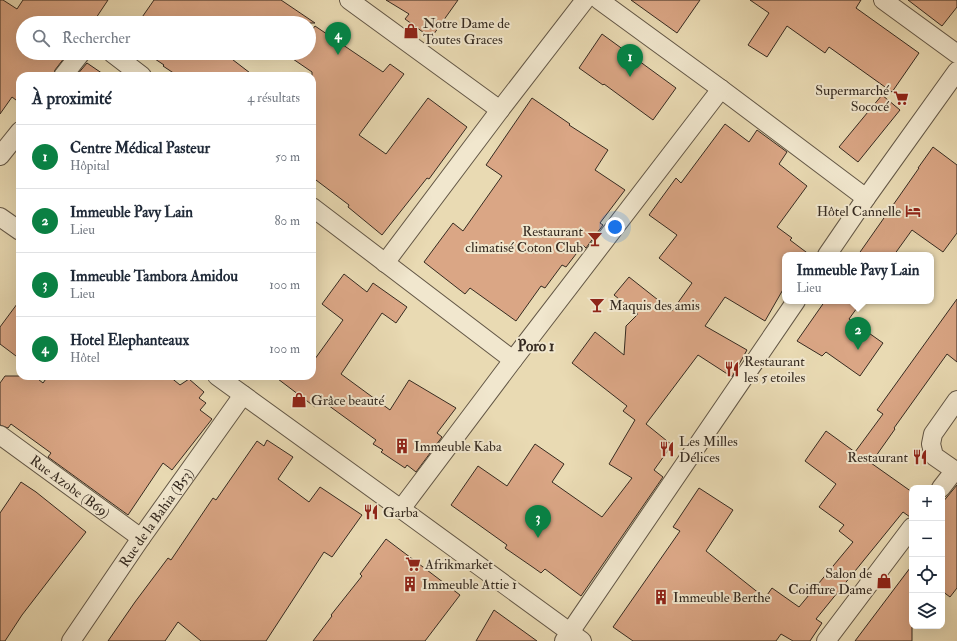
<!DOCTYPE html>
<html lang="fr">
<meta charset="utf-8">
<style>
:root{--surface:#fff;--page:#f6f6f7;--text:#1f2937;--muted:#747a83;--line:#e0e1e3;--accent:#0b8043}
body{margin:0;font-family:"IM FELL Double Pica",serif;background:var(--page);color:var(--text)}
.controls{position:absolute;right:12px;bottom:12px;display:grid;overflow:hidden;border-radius:8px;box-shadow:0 4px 16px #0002}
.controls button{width:36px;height:36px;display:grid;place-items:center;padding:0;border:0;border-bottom:1px solid var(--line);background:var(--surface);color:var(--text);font:20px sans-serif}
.you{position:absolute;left:615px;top:227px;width:14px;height:14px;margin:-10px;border:3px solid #fff;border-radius:50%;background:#1a73e8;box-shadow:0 0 0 6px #1a73e833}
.badge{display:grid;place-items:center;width:26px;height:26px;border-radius:50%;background:var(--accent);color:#fff;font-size:13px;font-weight:700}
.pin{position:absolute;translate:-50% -33px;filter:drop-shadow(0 1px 2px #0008)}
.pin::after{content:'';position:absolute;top:21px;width:14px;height:12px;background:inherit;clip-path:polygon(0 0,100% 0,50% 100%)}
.popup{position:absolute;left:782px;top:252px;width:152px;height:52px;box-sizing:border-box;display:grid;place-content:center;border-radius:8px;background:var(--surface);filter:drop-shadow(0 1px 3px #0005);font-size:13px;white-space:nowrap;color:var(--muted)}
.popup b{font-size:15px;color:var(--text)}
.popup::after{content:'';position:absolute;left:50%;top:100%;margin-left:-8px;border:8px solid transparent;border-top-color:var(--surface)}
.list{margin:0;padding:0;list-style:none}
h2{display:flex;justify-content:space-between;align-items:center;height:52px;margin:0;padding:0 16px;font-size:17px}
h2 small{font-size:13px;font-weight:400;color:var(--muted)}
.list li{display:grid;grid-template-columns:26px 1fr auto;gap:12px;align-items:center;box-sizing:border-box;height:64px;padding:0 16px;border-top:1px solid var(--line)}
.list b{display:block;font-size:15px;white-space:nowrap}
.list p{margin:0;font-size:13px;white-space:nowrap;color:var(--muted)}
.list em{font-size:13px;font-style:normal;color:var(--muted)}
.icon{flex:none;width:22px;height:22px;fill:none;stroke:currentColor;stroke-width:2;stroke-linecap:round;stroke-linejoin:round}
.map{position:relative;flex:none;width:957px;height:641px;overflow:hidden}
.search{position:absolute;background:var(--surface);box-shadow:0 4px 16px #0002;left:16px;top:16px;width:300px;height:44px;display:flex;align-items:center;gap:10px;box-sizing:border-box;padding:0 14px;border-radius:22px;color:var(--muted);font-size:15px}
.panel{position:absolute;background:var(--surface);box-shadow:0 4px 16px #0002;left:16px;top:72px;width:300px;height:308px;border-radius:12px}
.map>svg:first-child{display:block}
.building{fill:#daa685;stroke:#362b21}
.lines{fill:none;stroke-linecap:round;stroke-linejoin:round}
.minor-casing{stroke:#635746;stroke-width:20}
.minor{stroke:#f1e7ce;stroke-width:18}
.labels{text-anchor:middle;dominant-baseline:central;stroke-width:4;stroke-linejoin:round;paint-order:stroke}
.poi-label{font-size:14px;fill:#362b21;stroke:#f1e7ce;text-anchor:start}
.street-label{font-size:14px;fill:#362b21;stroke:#f1e7ce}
.neighbourhood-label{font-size:15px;font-weight:bold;fill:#362b21;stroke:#f1e7ce}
</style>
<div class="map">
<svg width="957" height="641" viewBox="0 0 957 641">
<rect width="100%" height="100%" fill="#e9dab3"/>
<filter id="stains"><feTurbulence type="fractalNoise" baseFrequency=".005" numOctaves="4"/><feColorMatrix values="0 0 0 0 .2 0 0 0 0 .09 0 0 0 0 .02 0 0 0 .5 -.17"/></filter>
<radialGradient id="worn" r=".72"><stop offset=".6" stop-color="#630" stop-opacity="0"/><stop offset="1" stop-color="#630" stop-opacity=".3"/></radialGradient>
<!-- building -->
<path class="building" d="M0 0H3L17 9 23 0H108L94 21 90 18 87 23H23V53H68L55 70 53 76H20V103L12 97 0 114Z
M154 0H281L315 23H138Z
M386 0H458L431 38 405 19 409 14Z
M631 0H700L677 33Z
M750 0H861L856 8 919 53 892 92 829 47 825 53 787 26 767 57 748 45 769 13Z
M908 0H957V7L942 26Z
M315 26 383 72 390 64 404 74 359 135 386 154 428 98 467 127 429 179 427 178 382 235 348 207 349 205 312 177V72L293 59 296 53H309V34Z
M602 34 676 88 653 120 604 84 603 85 579 68Z
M146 53H224L254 76H178L163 66 164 65Z
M87 63 106 76H76Z
M882 95 900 110 858 162 839 147Z
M532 98 570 124 569 125 608 150 595 170 625 190 600 223 603 225 586 248 583 245 566 267 562 265 545 288 541 286 516 321 470 288 465 294 424 262 453 223 463 231 502 176 486 165Z
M725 124 749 142 757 130 787 152 779 164 807 186 777 227 792 238 790 240 810 255H785V286L765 321 725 297 705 326 747 350 732 377 698 355 646 424 672 445 654 470 663 477 581 596 545 569 541 573 534 568 505 548 507 545 451 505 478 466 507 486 535 444 564 464 552 482 602 517 632 478 609 464 635 420 623 411 627 406 572 363 595 332 624 355 626 326 638 314 614 295 629 277 672 311 692 283 659 258 677 235 649 215 676 178 681 183Z
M933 147 957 165V233L943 252 912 230 894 255H858L919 168H918Z
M344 274 367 292 373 283 407 307 396 323 382 313 341 374 390 410 409 380 456 408 437 433 442 437 416 472 407 465 405 468 381 452 383 450 373 444 376 440 321 400 315 407 274 376H312V363L343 320 322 304Z
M957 299V362L947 354 894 428 895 429 871 463 912 492V517H910L903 512 816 619 822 623 810 641H793L781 634 776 641H633L613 627 680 531 673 527 699 488 733 510 706 551 765 598 772 588 799 607 853 542 839 531 844 525 819 507 836 484 805 461 826 431 855 452 883 414 877 410Z
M20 300V359L0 344V327Z
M825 301H862L849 319 883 343 860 376 826 352 822 356 797 341Z
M5 376H34L43 383 48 376H169L180 385 189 379 204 392 199 398 206 403 200 410 212 419 172 470 163 463 128 515 48 457 51 453 11 424 8 428 0 425V383Z
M267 440 293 457 278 479 309 502 320 487 362 515 332 557 324 552 266 641H201L178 622 165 641H108L135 602 168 558 171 560 213 498 216 500 257 441 264 446Z
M21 482 36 492 86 532 22 615 5 641H0V513Z
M957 485V588L950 597 942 591V503Z
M386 539 460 595 425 641H313L332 616 331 615 362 576 360 574Z
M912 565V641H855L910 568Z
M494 610 537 641H476Z"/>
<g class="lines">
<!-- minor casing -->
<g class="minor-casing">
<g id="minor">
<path d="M349 0 500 110"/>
<path d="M599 0 721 89 866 198"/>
<path d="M883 0 957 54"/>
<path d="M112 53 142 76"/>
<path d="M63 76 81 53"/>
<path d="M0 156 20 131"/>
<path d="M312 207 513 360"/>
<path d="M0 217 20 231"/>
<path d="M827 255 866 198 957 71"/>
<path d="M385 263 500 110 585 0"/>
<path d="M217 376 401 509 582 641"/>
<path d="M957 400 933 434 931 444 934 456 957 472"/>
<path id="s1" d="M0 435 141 538"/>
<path d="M941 488 955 470"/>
<path d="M401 509 513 360 721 89"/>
<path id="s2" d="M71 641 141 538 243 395"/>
<path d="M564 641 796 301"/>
<path d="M826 641 912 527"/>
</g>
</g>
<!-- minor -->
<use href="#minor" class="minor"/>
</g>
<!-- icons -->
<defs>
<g id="shop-bare" transform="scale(1.2)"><path d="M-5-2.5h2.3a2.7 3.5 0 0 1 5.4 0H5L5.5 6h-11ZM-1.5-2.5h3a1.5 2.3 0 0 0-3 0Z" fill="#8f2418" stroke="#f1e7ce" stroke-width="2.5" paint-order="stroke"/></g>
<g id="supermarket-bare" transform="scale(1.2)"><path d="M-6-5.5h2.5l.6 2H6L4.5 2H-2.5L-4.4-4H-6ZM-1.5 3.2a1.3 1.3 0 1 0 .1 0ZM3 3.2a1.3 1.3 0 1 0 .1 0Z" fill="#8f2418" stroke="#f1e7ce" stroke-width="2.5" paint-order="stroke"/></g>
<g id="hotel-bare" transform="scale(1.2)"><path d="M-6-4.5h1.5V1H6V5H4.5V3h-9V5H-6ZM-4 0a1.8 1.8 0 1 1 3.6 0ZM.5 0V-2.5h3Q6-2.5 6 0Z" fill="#8f2418" stroke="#f1e7ce" stroke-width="2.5" paint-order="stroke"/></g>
<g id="bar-bare" transform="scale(1.2)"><path d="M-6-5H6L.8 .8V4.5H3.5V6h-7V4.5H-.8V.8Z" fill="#8f2418" stroke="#f1e7ce" stroke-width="2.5" paint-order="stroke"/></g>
<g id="restaurant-bare" transform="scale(1.2)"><path d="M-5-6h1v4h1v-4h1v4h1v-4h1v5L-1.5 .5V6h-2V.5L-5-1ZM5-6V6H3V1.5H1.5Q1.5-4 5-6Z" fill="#8f2418" stroke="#f1e7ce" stroke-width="2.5" paint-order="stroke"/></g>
<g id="building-bare" transform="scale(1.2)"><path d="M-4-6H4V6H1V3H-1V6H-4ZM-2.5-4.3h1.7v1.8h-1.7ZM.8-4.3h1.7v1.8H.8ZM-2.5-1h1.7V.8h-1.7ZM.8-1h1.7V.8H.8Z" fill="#8f2418" stroke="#f1e7ce" stroke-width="2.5" paint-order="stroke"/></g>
</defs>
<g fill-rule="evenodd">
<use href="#shop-bare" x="411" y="31"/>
<use href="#supermarket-bare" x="901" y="98"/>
<use href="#hotel-bare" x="913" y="211"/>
<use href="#bar-bare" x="595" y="239"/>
<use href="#bar-bare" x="597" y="305"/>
<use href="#restaurant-bare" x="732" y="369"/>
<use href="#shop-bare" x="299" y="400"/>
<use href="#building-bare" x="402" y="446"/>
<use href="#restaurant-bare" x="667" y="449"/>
<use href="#restaurant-bare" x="920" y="457"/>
<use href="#restaurant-bare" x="371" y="512"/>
<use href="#supermarket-bare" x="413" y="564"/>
<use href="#shop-bare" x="884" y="581"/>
<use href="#building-bare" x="410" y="584"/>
<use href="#building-bare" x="661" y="597"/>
</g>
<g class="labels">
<!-- poi labels -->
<g class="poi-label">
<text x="423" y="23">Notre Dame de<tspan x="423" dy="16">Toutes Graces</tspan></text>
<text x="889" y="90" text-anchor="end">Supermarché<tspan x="889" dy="16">Sococé</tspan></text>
<text x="901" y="211" text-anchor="end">Hôtel Cannelle</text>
<text x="583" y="231" text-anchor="end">Restaurant<tspan x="583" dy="16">climatisé Coton Club</tspan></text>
<text x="609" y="305">Maquis des amis</text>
<text x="744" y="361">Restaurant<tspan x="744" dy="16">les 5 etoiles</tspan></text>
<text x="311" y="400">Grâce beauté</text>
<text x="679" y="441">Les Milles<tspan x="679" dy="16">Délices</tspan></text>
<text x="414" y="446">Immeuble Kaba</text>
<text x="908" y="457" text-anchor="end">Restaurant</text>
<text x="383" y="512">Garba</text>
<text x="425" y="564">Afrikmarket</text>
<text x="872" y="573" text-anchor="end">Salon de<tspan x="872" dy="16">Coiffure Dame</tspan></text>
<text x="422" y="584">Immeuble Attie 1</text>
<text x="673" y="597">Immeuble Berthe</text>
</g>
<!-- street labels -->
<g class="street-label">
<text stroke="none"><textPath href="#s1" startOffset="87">Rue Azobe (B69)</textPath></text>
<text stroke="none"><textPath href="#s2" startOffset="150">Rue de la Bahia (B53)</textPath></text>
</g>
<!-- neighbourhood labels -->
<g class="neighbourhood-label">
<text x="536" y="346">Poro 1</text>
</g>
</g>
<rect width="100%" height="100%" filter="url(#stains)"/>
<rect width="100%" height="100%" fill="url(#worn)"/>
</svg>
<div class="controls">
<button>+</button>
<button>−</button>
<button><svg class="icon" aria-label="locate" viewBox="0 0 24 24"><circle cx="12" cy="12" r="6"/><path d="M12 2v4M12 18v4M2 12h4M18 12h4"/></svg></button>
<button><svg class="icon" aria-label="layers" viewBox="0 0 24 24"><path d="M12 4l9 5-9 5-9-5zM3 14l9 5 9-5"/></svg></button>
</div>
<div class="you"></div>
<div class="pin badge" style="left:630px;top:77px">1</div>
<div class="pin badge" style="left:858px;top:350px">2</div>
<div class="popup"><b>Immeuble Pavy Lain</b>Lieu</div>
<div class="pin badge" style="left:538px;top:538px">3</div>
<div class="pin badge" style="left:338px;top:55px">4</div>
<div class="search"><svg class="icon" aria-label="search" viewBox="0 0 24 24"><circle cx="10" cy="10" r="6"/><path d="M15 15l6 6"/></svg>Rechercher</div>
<section class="panel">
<h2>À proximité<small>4 résultats</small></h2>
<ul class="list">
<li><span class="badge">1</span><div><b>Centre Médical Pasteur</b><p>Hôpital</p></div><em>50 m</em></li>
<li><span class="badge">2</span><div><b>Immeuble Pavy Lain</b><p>Lieu</p></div><em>80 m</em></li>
<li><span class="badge">3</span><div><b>Immeuble Tambora Amidou</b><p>Lieu</p></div><em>100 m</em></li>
<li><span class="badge">4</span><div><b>Hotel Elephanteaux</b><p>Hôtel</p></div><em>100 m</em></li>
</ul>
</section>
</div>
